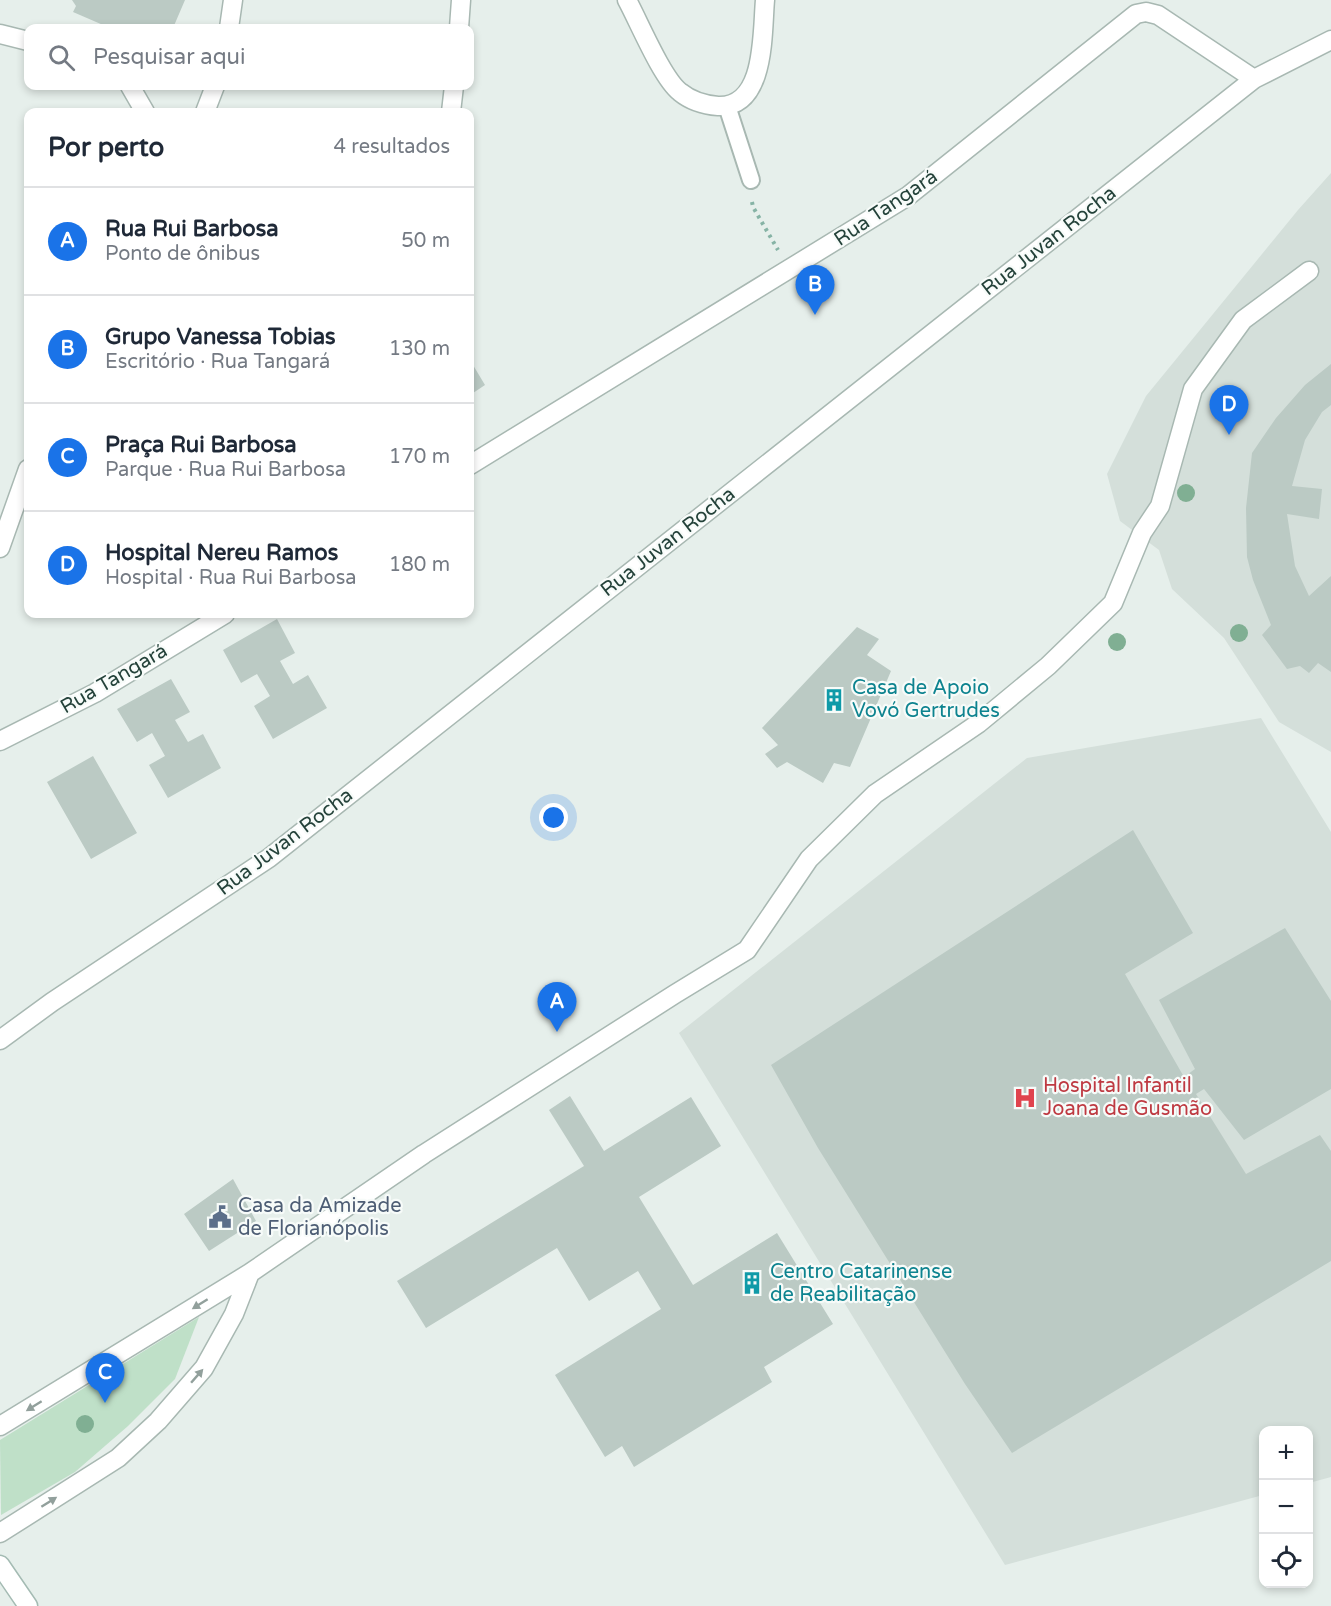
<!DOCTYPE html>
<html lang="pt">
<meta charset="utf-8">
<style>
:root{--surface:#fff;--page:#f2f2f3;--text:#1f2937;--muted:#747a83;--line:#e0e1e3;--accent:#1a73e8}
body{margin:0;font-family:"Varela Round",sans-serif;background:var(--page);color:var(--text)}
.controls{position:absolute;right:18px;bottom:18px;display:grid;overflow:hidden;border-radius:12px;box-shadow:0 3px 9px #0003}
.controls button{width:54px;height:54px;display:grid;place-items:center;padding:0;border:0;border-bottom:2px solid var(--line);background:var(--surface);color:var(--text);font:30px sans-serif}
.you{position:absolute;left:554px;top:818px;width:21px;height:21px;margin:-15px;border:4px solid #fff;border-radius:50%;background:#1a73e8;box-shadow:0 0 0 9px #1a73e833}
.badge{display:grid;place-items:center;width:39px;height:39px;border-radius:50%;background:var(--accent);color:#fff;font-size:20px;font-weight:700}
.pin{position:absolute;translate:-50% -50px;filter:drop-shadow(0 2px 3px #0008)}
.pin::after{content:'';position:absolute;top:32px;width:21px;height:18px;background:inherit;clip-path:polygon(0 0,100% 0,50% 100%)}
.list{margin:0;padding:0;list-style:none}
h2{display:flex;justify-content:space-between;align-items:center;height:78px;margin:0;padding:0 24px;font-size:26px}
h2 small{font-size:20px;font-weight:400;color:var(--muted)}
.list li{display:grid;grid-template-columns:39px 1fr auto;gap:18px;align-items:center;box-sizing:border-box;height:108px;padding:0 24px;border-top:2px solid var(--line)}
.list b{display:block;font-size:22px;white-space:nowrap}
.list p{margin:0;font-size:20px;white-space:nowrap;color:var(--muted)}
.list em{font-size:20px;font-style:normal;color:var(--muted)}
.icon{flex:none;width:33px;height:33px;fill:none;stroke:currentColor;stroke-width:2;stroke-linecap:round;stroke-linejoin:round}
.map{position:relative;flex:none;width:1331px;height:1606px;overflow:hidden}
.search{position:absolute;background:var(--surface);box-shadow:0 3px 9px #0003;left:24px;top:24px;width:450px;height:66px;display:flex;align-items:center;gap:15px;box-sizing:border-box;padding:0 21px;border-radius:12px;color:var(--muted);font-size:22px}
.panel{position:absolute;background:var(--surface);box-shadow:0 3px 9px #0003;left:24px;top:108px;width:450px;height:510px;border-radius:12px}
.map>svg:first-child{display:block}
.built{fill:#d4dfda}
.park{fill:#bfe0c8}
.building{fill:#bbcac4}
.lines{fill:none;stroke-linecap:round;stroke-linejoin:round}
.service-casing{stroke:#a8b8b2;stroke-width:20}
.minor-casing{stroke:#a8b8b2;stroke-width:21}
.secondary-casing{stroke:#a4bbb3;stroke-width:21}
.path{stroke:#86b3a5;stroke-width:4;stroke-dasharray:3 4.5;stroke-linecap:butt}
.service{stroke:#fff;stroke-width:16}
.minor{stroke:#fff;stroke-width:18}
.secondary{stroke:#fff;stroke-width:18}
.tree{fill:#80af93}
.oneway{fill:#92a09c}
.labels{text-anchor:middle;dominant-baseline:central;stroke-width:4.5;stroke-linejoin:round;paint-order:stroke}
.street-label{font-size:20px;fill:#24423a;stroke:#f7fbf9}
.culture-label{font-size:20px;fill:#0d838f;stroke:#f7fbf9;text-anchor:start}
.health-label{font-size:20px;fill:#be3a42;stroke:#f7fbf9;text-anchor:start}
.service-label{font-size:20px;fill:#4e5e75;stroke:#f7fbf9;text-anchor:start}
</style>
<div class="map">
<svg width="1331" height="1606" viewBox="0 0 1331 1606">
<rect width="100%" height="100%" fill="#e6efeb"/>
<!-- built -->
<path class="built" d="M1331 173V752L1279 722 1224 638 1172 589 1159 550 1120 521 1107 474 1146 396 1298 210Z
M1261 718 1331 832V1477L1309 1483 1308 1430H1264L1263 1495 1005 1565 679 1033 1027 758Z"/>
<!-- park -->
<path class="park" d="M199 1317 175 1379 128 1426 75 1472 1 1515 0 1440Z"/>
<!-- building -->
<path class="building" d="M72 0H185L173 28H110L73 12 76 6Z
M470 360 485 385 470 395Z
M1331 364V405L1322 412 1305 440 1292 486 1322 489 1319 519 1287 514 1295 566 1309 596 1331 576V672L1318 663 1309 673 1300 666 1287 669 1262 635 1271 625 1253 580 1247 557 1246 508 1252 453 1276 418 1305 385Z
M277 619 295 653 280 661 293 684 308 675 327 708 273 739 254 706 270 696 257 674 241 683 223 650Z
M857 627 879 639 867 655 891 671 850 767 834 763 823 783 787 762 777 768 765 754 778 745 762 728Z
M171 679 190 712 175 720 188 742 203 734 221 768 168 798 149 765 165 756 152 733 137 742 117 709Z
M93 756 137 833 91 859 47 782Z
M1133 830 1193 933 1125 974 1184 1077 1195 1069 1159 1000 1285 928 1331 1001V1089L1244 1140 1204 1089 1196 1094 1246 1174 1320 1135 1331 1151V1261L1012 1453 965 1384 818 1148 771 1065Z
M570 1096 604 1151 691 1097 721 1146 639 1197 693 1285 777 1233 833 1324 764 1367 772 1382 634 1467 622 1446 605 1457 555 1375 661 1309 638 1271 589 1301 557 1248 426 1328 397 1281 584 1166 549 1110Z
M233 1179 256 1221 209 1251 184 1214Z"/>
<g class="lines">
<!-- service casing -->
<g class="service-casing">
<path id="service" d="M727 106 751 180"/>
</g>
<!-- minor casing -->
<g class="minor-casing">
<path id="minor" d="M627 0C639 22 662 78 680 92 691 101 705 105 718 106 766 108 762 33 765 0
M229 28 233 0
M459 28 461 0
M0 34 28 41
M130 86 145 112
M205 112 215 86
M451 112 454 86
M470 465 908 196 1136 14 1146 12 1158 15 1254 79
M0 548 28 469
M0 741 95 693 225 614
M0 1040 52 1002 269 858 1254 79 1331 40
M0 1426 250 1273 424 1154 675 994 747 950 809 859 875 794 979 723 1048 666 1113 603 1142 533 1160 506 1193 389 1243 320 1309 271
M0 1533 118 1458 158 1421 204 1368 234 1314 250 1273"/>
</g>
<!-- secondary casing -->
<g class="secondary-casing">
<path id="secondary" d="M0 1565 28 1606"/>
</g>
<!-- path -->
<path class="path" d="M752 202 753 207 778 250"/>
<!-- service -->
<use href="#service" class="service"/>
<!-- minor -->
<use href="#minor" class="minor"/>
<!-- secondary -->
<use href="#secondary" class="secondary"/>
</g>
<!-- trees -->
<g class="tree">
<circle cx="1186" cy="493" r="9"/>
<circle cx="1239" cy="633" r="9"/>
<circle cx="1117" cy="642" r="9"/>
<circle cx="85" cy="1424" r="9"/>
</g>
<!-- one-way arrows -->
<defs><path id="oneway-solid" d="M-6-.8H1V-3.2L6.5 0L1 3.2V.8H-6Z" transform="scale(1.5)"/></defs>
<g class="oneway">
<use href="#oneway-solid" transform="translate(200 1304) rotate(148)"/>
<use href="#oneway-solid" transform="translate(197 1376) rotate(-49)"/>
<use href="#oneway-solid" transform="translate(34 1406) rotate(148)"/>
<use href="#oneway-solid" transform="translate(49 1502) rotate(-32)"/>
</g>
<!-- icons -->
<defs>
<g id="building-bare" transform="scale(1.8)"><path d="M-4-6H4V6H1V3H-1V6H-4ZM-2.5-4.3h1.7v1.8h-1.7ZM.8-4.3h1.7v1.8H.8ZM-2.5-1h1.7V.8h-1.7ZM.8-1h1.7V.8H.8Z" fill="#0f9aa8" stroke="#f7fbf9" stroke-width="2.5" paint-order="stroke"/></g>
<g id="hospital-bare" transform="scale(1.8)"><path d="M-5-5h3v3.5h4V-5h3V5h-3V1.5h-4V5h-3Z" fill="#e0444e" stroke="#f7fbf9" stroke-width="2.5" paint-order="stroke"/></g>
<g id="civic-bare" transform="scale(1.8)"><path d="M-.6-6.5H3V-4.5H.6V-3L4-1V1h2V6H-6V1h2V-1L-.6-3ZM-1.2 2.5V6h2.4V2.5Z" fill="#5c6f8a" stroke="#f7fbf9" stroke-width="2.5" paint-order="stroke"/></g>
</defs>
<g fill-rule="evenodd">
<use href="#building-bare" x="834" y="700"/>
<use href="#hospital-bare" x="1025" y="1098"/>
<use href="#civic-bare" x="220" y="1217"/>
<use href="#building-bare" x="752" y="1283"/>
</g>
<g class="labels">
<!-- street labels -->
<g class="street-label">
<text transform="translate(886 208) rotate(-34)">Rua Tangará</text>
<text transform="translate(1049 241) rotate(-38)">Rua Juvan Rocha</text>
<text transform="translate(668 542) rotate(-38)">Rua Juvan Rocha</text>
<text transform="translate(114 679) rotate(-30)">Rua Tangará</text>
<text transform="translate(285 842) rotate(-37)">Rua Juvan Rocha</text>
</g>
<!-- culture labels -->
<g class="culture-label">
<text x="852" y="688">Casa de Apoio<tspan x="852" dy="23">Vovó Gertrudes</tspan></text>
<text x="770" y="1272">Centro Catarinense<tspan x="770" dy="23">de Reabilitação</tspan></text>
</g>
<!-- health labels -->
<g class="health-label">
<text x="1043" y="1086">Hospital Infantil<tspan x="1043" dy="23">Joana de Gusmão</tspan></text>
</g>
<!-- service labels -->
<g class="service-label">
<text x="238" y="1206">Casa da Amizade<tspan x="238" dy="23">de Florianópolis</tspan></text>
</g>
</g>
</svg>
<div class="controls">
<button>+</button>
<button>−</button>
<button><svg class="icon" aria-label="locate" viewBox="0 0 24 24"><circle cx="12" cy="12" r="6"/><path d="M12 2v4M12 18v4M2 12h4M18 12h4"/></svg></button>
</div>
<div class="you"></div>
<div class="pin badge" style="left:557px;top:1032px">A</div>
<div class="pin badge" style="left:815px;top:315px">B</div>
<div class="pin badge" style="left:105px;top:1403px">C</div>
<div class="pin badge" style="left:1229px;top:435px">D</div>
<div class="search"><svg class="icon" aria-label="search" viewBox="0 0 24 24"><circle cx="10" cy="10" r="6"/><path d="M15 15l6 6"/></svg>Pesquisar aqui</div>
<section class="panel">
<h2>Por perto<small>4 resultados</small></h2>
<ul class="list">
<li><span class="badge">A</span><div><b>Rua Rui Barbosa</b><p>Ponto de ônibus</p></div><em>50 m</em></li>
<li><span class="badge">B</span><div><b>Grupo Vanessa Tobias</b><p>Escritório · Rua Tangará</p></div><em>130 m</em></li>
<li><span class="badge">C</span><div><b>Praça Rui Barbosa</b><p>Parque · Rua Rui Barbosa</p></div><em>170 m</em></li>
<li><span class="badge">D</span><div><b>Hospital Nereu Ramos</b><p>Hospital · Rua Rui Barbosa</p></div><em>180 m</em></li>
</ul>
</section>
</div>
